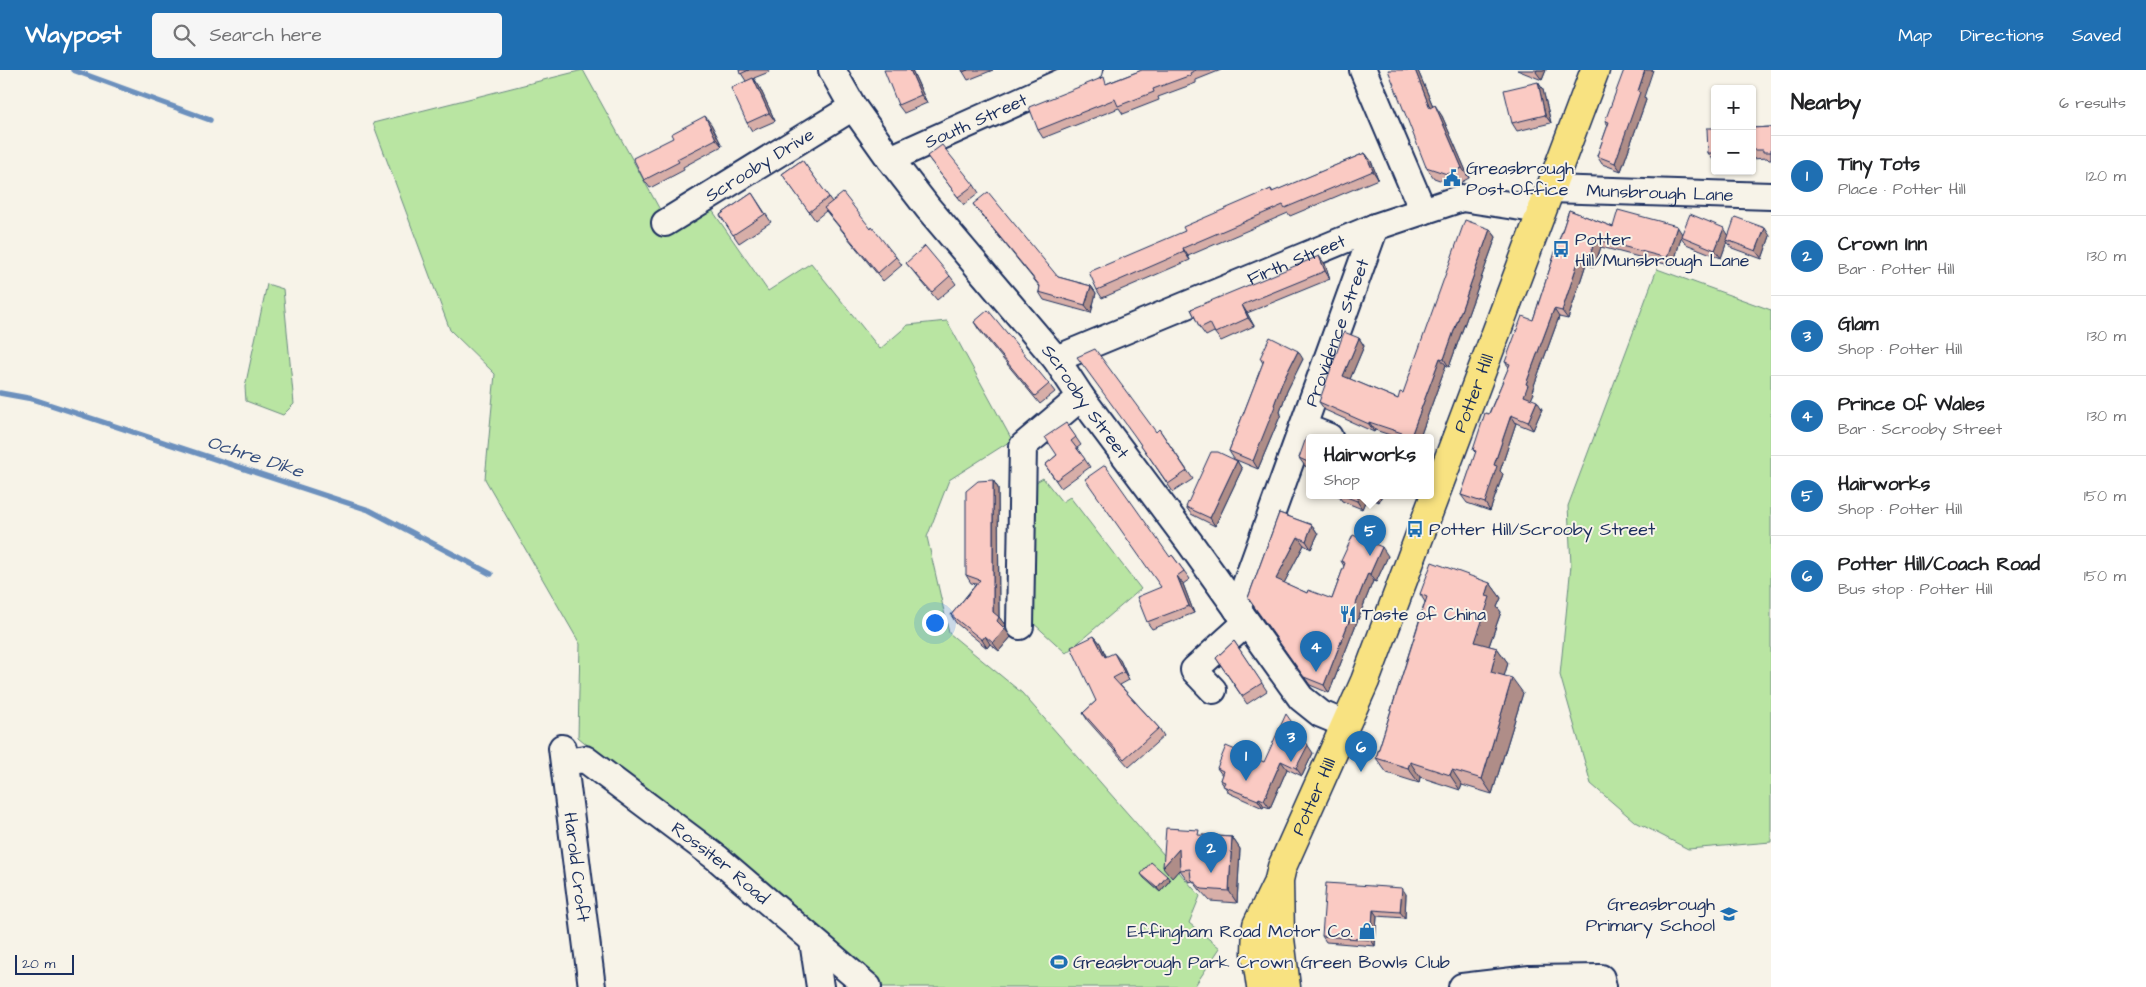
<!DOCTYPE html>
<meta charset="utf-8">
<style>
:root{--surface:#fff;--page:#f6f6f6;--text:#202124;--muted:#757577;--line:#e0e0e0;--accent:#1f6fb2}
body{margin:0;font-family:"Architects Daughter",sans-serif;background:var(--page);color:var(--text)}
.controls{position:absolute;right:15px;top:15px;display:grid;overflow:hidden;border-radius:5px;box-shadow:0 1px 4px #0004}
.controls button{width:45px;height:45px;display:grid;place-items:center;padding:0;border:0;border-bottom:1px solid var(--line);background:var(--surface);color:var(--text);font:25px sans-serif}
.scale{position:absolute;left:15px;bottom:12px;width:59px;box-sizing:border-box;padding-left:5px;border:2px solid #1b2f5e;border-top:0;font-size:14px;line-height:18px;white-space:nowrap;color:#1b2f5e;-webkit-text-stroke:4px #f7f3e8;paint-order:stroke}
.you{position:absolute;left:934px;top:552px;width:18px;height:18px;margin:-12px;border:4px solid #fff;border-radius:50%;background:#1a73e8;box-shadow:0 0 0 8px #1a73e833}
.badge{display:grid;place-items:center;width:32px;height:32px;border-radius:50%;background:var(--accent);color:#fff;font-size:16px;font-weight:700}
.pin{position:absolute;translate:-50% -41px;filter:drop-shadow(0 1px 2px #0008)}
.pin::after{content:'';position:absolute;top:26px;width:18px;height:15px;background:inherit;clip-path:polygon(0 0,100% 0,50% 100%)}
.popup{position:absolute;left:1306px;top:364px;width:128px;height:65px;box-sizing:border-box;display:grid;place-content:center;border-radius:5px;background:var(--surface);filter:drop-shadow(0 1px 4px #0005);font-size:16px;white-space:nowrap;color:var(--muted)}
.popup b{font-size:19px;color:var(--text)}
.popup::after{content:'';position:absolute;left:50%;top:100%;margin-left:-10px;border:10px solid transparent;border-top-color:var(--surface)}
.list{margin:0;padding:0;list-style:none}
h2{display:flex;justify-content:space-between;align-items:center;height:65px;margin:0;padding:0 20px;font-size:21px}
h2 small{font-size:16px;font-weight:400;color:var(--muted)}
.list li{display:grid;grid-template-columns:32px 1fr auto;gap:15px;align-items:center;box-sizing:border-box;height:80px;padding:0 20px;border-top:1px solid var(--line)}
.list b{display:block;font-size:19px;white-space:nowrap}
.list p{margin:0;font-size:16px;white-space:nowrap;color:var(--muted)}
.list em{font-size:16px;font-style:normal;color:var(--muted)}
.icon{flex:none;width:28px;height:28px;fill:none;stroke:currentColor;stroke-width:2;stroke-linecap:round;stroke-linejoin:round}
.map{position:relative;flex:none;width:1771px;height:917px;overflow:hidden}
header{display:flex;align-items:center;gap:30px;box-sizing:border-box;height:70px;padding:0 25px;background:var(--accent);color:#fff}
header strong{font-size:24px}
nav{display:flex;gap:28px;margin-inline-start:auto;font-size:18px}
.search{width:350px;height:45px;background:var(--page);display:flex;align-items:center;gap:12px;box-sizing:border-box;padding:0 18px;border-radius:5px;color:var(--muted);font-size:19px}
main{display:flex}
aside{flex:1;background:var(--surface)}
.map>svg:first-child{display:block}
.green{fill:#b9e5a2;stroke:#6a8a80}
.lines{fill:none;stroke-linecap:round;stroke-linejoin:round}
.stream{stroke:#6c90bd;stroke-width:5.5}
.minor-casing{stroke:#1b2f5e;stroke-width:30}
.major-casing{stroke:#1b2f5e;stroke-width:31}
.minor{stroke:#f7f3e8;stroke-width:26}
.major{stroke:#f8e281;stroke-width:28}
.wall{fill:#d7aea8;stroke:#1b2f5e}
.shaded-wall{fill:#af8d88;stroke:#1b2f5e}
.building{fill:#facac3;stroke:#1b2f5e}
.labels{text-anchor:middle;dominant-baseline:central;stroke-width:4;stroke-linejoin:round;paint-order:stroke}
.street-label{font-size:18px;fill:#1b2f5e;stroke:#f7f3e8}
.poi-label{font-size:18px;fill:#1b2f5e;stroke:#f7f3e8;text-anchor:start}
.water-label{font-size:19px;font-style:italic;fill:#364f7e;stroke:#f7f3e8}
</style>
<header>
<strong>Waypost</strong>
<div class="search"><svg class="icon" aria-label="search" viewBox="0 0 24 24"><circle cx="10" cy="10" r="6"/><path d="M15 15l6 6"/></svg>Search here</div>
<nav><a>Map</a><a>Directions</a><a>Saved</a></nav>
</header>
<main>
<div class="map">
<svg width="1771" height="917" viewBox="0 0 1771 917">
<rect width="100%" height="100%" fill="#f7f3e8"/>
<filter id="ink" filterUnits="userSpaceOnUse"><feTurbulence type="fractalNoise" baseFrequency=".02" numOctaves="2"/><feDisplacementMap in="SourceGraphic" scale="10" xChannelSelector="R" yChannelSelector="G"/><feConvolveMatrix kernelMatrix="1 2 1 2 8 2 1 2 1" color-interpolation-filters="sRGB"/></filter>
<g filter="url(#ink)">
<!-- green -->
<path class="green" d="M583 0 664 147 712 140 768 221 811 193 880 279 908 255 947 251 1012 370 949 410 927 467 949 563 1022 623 1200 826 1189 853 1220 878 1194 917H876L578 667 580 574 485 409 495 304 450 260 373 53Z
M1657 199 1771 240V772L1688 779 1634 751 1591 714 1560 605 1571 495 1568 436Z
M267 214 283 219 294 334 283 345 246 331 245 317Z
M1043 408 1062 432 1070 427 1141 519 1066 583 1031 551V415Z"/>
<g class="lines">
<!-- stream -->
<path class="stream" d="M73 0 210 50
M0 323 33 329 369 440 491 504"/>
<!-- minor casing -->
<g class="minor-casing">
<g id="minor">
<path id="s1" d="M832 0 853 37 890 89 928 138 1056 289 1081 327 1190 473 1301 628 1321 644 1345 654"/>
<path d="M1363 0 1423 141"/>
<path id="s2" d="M890 89 1089 0"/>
<path id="s3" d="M1550 119 1771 126"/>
<path id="s4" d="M665 153 853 37"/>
<path id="s5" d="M1056 289 1375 157 1462 128 1542 140"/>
<path d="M1303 357 1329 367"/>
<path id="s6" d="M1237 539 1375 157"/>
<path d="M1020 556 1023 376 1081 327"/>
<path d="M1213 620 1194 600 1246 553"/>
<path id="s7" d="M562 678 592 917"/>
<path id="s8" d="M564 692 585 689 717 788 868 917"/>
<path d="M813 871 820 917"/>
<path d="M1462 917 1530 909 1601 908 1603 917"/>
</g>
</g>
<!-- major casing -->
<g class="major-casing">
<g id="major">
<path d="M1261 917 1256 883 1257 855 1276 816"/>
<path id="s9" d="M1286 917 1280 869 1279 810 1282 797 1365 611 1595 0"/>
</g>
</g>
<!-- minor -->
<use href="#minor" class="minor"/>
<!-- major -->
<use href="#major" class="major"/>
</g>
<!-- wall -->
<path class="wall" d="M739 0H768L769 2 754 8 759 16 775 51 752 61 747 53 746 11Z
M912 0 927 33 904 43 898 35Z
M962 0H993L968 10Z
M1142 0H1221L1196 10V13L1158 27 1159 30 1123 44 1119 38 1043 68 1038 60 1108 13Z
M1517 0H1546L1542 10Z
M1418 1 1433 36 1442 46 1469 108 1458 114 1454 115 1434 108 1426 97Z
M1538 12 1543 20 1551 53 1517 61 1512 53Z
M1644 27 1646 30 1621 101 1602 94 1597 86 1608 55 1605 51Z
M711 54 722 76 683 97 684 100 650 118 644 110Z
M1771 57V90H1769L1767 88 1752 89V58Z
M1715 58V91H1714L1708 83Z
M1365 83 1371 91 1378 109 1290 146 1288 143 1188 186 1190 190 1102 228 1097 220 1185 161 1271 119 1273 122Z
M927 86 974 115 979 123 964 135Z
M802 90 832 132 871 159 896 187 902 195 883 211 826 141 815 150 782 104Z
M752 123 771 152 739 173 720 145Z
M973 134 1058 207 1091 216 1096 223 1091 243 1044 230 1039 222 1040 217 979 142Z
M1569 140 1613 157 1682 164 1770 166 1762 189 1732 178 1727 171 1721 188 1686 174 1681 167 1673 196 1601 177 1594 197 1586 194 1568 249 1559 247 1532 321 1534 323 1531 329 1542 339 1533 360 1516 353 1500 401 1503 404 1490 441 1467 433 1461 425 1476 383 1473 380 1509 297 1505 292 1533 250Z
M1490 159 1496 167 1449 297 1446 295 1420 367H1396L1375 360 1374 362 1325 340 1319 332 1359 268 1364 276 1350 309 1398 329 1403 323Z
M906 193 950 206 956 214 937 230 912 200Z
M1325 194 1330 209 1247 243 1254 256 1221 271 1214 262 1206 266 1200 258 1191 239Z
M974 252 1049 314 1055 322 1040 334 979 260Z
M1260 288 1303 289 1287 321 1280 342 1281 344 1258 399 1234 389 1229 381 1263 293Z
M1066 353 1081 375 1077 378 1090 397 1061 418 1045 395 1057 385Z
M1159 359 1193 409 1173 422 1137 369 1156 362Z
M1310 370V398L1305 396 1299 388Z
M1237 391 1242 399 1215 456 1191 444 1186 437Z
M993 410 998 418 999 547 1005 555 1003 557 1011 567 999 581 990 574 987 578 956 553 951 545 976 514 971 513 966 505Z
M1338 425H1382L1379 432 1367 427 1362 439 1342 431Z
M1279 443 1312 455 1318 464 1311 479 1304 475 1284 513 1307 523 1332 529 1344 496 1341 491 1388 486 1376 512 1373 511 1329 623 1310 615 1248 528Z
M1172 485 1190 509 1183 514 1194 543 1152 559 1147 552 1161 517 1170 487Z
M1490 513 1501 528 1497 537 1501 542 1489 576 1497 578 1508 593 1504 606 1523 623 1492 724 1462 715 1460 720 1420 707 1419 713 1387 703 1376 688 1425 532 1420 524Z
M1094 566 1100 573 1106 586 1120 590 1129 610 1120 615 1159 658 1164 666 1129 697 1088 651 1083 643 1096 631Z
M1234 571 1267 621 1247 634 1216 588Z
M1313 683 1302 706 1287 699 1270 738 1264 736 1263 738 1229 723 1220 710 1222 705 1217 698 1264 692Z
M1202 765 1232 767 1240 779 1237 833 1210 831 1200 820 1193 811 1189 812 1180 800V798L1172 808Z
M1141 804 1170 810 1160 822 1144 808Z
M1406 824 1405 848 1377 846 1375 876 1326 872 1322 866Z"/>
<!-- shaded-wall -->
<path class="shaded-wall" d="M910 0H912L927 33 921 25Z
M1415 0H1417L1418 1 1438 48 1430 38Z
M1537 0H1546L1542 10 1536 2Z
M1645 0H1653L1644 27 1646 30 1621 101 1615 93Z
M753 8 759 16 775 51 769 43Z
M1538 12 1543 20 1551 53 1545 45Z
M1435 35 1442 46 1469 108 1462 98Z
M705 46 711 54 722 76 716 69Z
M1365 83 1371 91 1378 109 1373 101Z
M1677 156 1682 164 1673 196 1667 188Z
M1724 158 1729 166 1721 188 1715 180Z
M1765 158 1770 166 1762 189 1756 181Z
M1490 159 1496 167 1449 297 1444 289Z
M1595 169 1601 177 1594 197 1589 189Z
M1183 178 1188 186 1190 190 1184 182Z
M1319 186 1325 194 1330 209 1325 201Z
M1580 186 1586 194 1568 249 1562 241Z
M1091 216 1096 223 1091 243 1085 235Z
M1242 235 1247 243 1254 256 1248 248Z
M1554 239 1559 247 1532 321 1534 323 1529 334 1524 326 1526 314Z
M1359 268 1364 276 1348 314 1343 306Z
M1298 281 1303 289 1287 321 1280 342 1281 344 1258 399 1253 391 1282 313Z
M1440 288 1446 295 1420 367H1412L1411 366Z
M1537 331 1542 339 1533 360 1528 352Z
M1511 345 1516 353 1500 401 1503 404 1490 441 1485 433 1494 395Z
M1369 352 1375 360 1374 362 1369 354Z
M1237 391 1242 399 1215 456 1210 448Z
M993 410 998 418 999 548V547L1005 555 1002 559 997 551 993 542Z
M1359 425H1366L1367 427 1362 439 1357 431Z
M1374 425H1382L1379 432Z
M1312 455 1318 464 1311 479 1306 471Z
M1298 467 1304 475 1282 517 1276 509Z
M1382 477 1388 486 1376 512 1370 504Z
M1368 503 1373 511 1329 623 1324 615Z
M1177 506 1183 514 1194 543 1189 536Z
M1490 513 1501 528 1497 537 1501 542 1485 587 1475 572 1486 526Z
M1005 559 1011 567 999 581 993 573Z
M985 566 990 574 987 578 982 570Z
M1094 566 1100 573 1110 595 1105 587Z
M1497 578 1508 593 1501 617 1491 602Z
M1114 583 1120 590 1129 610 1124 602Z
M1512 608 1523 623 1492 724 1482 709Z
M1292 652 1313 683 1302 706 1296 698Z
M1281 691 1287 699 1270 738 1264 730Z
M1410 692 1420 707 1419 713 1408 698Z
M1452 700 1462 715 1460 720 1450 705Z
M1259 728 1264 736 1263 738 1258 730Z
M1232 767 1240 779 1237 833 1229 821Z
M1179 779 1187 791 1172 808 1163 797Z
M1167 806 1170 810 1160 822 1157 818Z
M1402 818 1406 824 1405 848 1400 842Z
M1373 840 1377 846 1375 876 1371 870Z"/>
<!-- building -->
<path class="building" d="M739 0H749L740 4Z
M884 0H910L921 25 898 35Z
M962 0H968L963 2Z
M1142 0H1196L1190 3 1191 5 1153 19 1154 22 1118 36 1115 29 1038 60 1029 37 1104 7 1106 14Z
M1388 0H1415L1430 38 1435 35 1462 98 1447 104 1426 97Z
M1624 0H1645L1638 21 1640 22 1615 93 1597 86 1609 52 1605 51Z
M753 8 769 43 747 53 731 18Z
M1538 12 1545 45 1512 53 1504 20Z
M705 46 716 69 677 89 679 92 644 110 633 88 673 68 671 64Z
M1771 57V82H1763V80H1752V58Z
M1707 58H1715V83H1708Z
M942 75 974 115 958 127 927 86Z
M1365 83 1373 101 1285 138 1283 135 1183 178 1184 182 1097 220 1089 202 1185 161 1183 157 1271 119 1272 122Z
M802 90 829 127 809 142 782 104Z
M988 122 1058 207 1091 216 1085 235 1039 222 1040 216 973 134Z
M752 123 765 144 733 165 720 145Z
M843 123 871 159 872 157 896 187 878 203 824 138Z
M1569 140 1613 157 1618 140 1677 156 1667 188 1595 169 1589 189 1580 186 1562 241 1554 239 1526 314 1528 315 1524 326 1537 331 1528 352 1511 345 1494 395 1497 396 1485 433 1461 425 1476 381 1473 380 1485 343 1489 344 1510 294 1505 292 1522 246 1533 250Z
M1690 144 1724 158 1715 180 1681 166Z
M1735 147 1765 158 1756 181 1727 170Z
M1465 150 1490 159 1444 289 1440 288 1411 366 1369 352V354L1319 332 1344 262 1359 268 1343 306 1398 329 1400 322 1403 323Z
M925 176 950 206 932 222 906 193Z
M1319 186 1325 201 1242 235 1248 248 1215 263 1210 253 1200 258 1191 239Z
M988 240 1049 314 1035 326 974 252Z
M1270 267 1298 281 1282 313 1274 335 1275 336 1253 391 1229 381 1264 290 1260 288Z
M1095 279 1156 362 1159 359 1187 401 1168 414 1134 365 1077 287Z
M1066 353 1076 367 1071 371 1085 389 1056 410 1045 395 1057 385 1045 367Z
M1306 368 1310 370V393L1299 388Z
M1211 382H1218L1237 391 1210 448 1186 437Z
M1105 395 1170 487 1172 485 1184 501 1177 506 1189 536 1147 552 1137 527 1161 517 1085 409Z
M993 410V542L999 547 997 551 1005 559 993 573 985 566 982 570 951 545 980 510 966 505V421L978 411Z
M1341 425H1359L1357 431Z
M1279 443 1312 455 1306 471 1298 467 1276 509 1307 523 1308 520 1332 529 1345 493 1341 491 1353 465 1382 477 1370 504 1368 503 1324 615 1304 607 1248 528Z
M1432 492 1490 513 1486 526 1490 527 1475 572 1497 578 1491 602 1512 608 1482 709 1452 700 1450 705 1410 692 1408 698 1376 688 1427 527 1420 524Z
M1094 566 1105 587 1114 583 1124 602 1113 608 1159 658 1124 689 1083 643 1096 631 1071 577Z
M1234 571 1262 613 1242 626 1216 588Z
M1286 644 1308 675 1296 698 1281 691 1264 730 1259 728 1258 730 1223 716 1225 712 1220 710 1223 701 1217 698 1226 676 1264 692Z
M1166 758 1199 760 1198 765 1232 767 1229 821 1202 819 1191 809 1190 799 1180 800 1179 779 1163 797Z
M1151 792 1167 806 1157 818 1141 804Z
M1326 813 1402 818 1400 842 1373 840 1371 870 1322 866Z"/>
</g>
<!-- icons -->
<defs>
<g id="civic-bare" transform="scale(1.35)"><path d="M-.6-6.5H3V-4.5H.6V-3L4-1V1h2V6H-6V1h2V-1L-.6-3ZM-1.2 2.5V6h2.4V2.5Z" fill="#1f6fb2" stroke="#f7f3e8" stroke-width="2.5" paint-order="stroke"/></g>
<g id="bus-bare" transform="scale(1.35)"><path d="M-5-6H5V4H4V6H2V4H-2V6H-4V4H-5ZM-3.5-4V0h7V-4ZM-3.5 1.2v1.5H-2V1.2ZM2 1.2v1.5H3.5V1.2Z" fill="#1f6fb2" stroke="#f7f3e8" stroke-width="2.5" paint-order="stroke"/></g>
<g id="restaurant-bare" transform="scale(1.35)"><path d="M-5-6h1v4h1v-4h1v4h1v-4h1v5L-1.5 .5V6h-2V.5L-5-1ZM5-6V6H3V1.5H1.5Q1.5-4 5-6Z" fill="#1f6fb2" stroke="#f7f3e8" stroke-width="2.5" paint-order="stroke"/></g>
<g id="school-bare" transform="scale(1.35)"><path d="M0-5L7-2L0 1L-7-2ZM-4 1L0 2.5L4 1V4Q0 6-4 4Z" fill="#1f6fb2" stroke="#f7f3e8" stroke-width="2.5" paint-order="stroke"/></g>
<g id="shop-bare" transform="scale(1.35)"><path d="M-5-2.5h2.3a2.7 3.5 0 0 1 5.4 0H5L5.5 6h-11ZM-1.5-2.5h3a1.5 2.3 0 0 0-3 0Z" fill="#1f6fb2" stroke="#f7f3e8" stroke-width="2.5" paint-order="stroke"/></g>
<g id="stadium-bare" transform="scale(1.35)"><path d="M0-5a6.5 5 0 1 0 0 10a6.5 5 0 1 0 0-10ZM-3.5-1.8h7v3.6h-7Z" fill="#1f6fb2" stroke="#f7f3e8" stroke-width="2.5" paint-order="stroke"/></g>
</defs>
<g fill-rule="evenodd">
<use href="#civic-bare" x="1452" y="108"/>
<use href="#bus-bare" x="1561" y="179"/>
<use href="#bus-bare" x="1415" y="459"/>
<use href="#restaurant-bare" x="1348" y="544"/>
<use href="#school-bare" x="1729" y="844"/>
<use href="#shop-bare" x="1367" y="861"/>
<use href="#stadium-bare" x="1059" y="892"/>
</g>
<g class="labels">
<!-- street labels -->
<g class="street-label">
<text stroke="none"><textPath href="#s2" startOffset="94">South Street</textPath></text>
<text stroke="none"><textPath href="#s4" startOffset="111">Scrooby Drive</textPath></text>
<text stroke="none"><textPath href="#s3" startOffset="110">Munsbrough Lane</textPath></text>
<text stroke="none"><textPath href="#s5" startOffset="260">Firth Street</textPath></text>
<text stroke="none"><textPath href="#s6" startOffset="294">Providence Street</textPath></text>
<text stroke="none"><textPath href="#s9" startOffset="632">Potter Hill</textPath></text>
<text stroke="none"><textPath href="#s1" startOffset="418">Scrooby Street</textPath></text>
<text stroke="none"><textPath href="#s9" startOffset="198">Potter Hill</textPath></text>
<text stroke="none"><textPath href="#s8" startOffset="192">Rossiter Road</textPath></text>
<text stroke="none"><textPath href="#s7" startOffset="120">Harold Croft</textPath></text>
</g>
<!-- poi labels -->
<g class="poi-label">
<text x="1466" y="98">Greasbrough<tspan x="1466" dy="21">Post Office</tspan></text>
<text x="1575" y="169">Potter<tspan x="1575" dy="21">Hill/Munsbrough Lane</tspan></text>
<text x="1429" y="459">Potter Hill/Scrooby Street</text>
<text x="1362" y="544">Taste of China</text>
<text x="1715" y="834" text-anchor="end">Greasbrough<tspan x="1715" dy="21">Primary School</tspan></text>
<text x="1353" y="861" text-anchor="end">Effingham Road Motor Co.</text>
<text x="1073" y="892">Greasbrough Park Crown Green Bowls Club</text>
</g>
<!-- water labels -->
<g class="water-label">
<text transform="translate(255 387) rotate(18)">Ochre Dike</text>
</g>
</g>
</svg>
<div class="controls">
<button>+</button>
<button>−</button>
</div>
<div class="scale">20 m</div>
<div class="you"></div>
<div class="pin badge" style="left:1246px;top:711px">1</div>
<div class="pin badge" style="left:1211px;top:803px">2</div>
<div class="pin badge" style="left:1291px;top:692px">3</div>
<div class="pin badge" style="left:1316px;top:602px">4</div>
<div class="pin badge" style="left:1370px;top:486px">5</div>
<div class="popup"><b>Hairworks</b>Shop</div>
<div class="pin badge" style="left:1361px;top:702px">6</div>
</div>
<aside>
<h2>Nearby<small>6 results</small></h2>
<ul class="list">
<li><span class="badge">1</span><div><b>Tiny Tots</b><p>Place · Potter Hill</p></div><em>120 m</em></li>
<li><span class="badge">2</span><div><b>Crown Inn</b><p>Bar · Potter Hill</p></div><em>130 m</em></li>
<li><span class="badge">3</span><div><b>Glam</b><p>Shop · Potter Hill</p></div><em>130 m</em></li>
<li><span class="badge">4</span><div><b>Prince Of Wales</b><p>Bar · Scrooby Street</p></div><em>130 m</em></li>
<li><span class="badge">5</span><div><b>Hairworks</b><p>Shop · Potter Hill</p></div><em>150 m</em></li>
<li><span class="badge">6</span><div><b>Potter Hill/Coach Road</b><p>Bus stop · Potter Hill</p></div><em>150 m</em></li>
</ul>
</aside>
</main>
